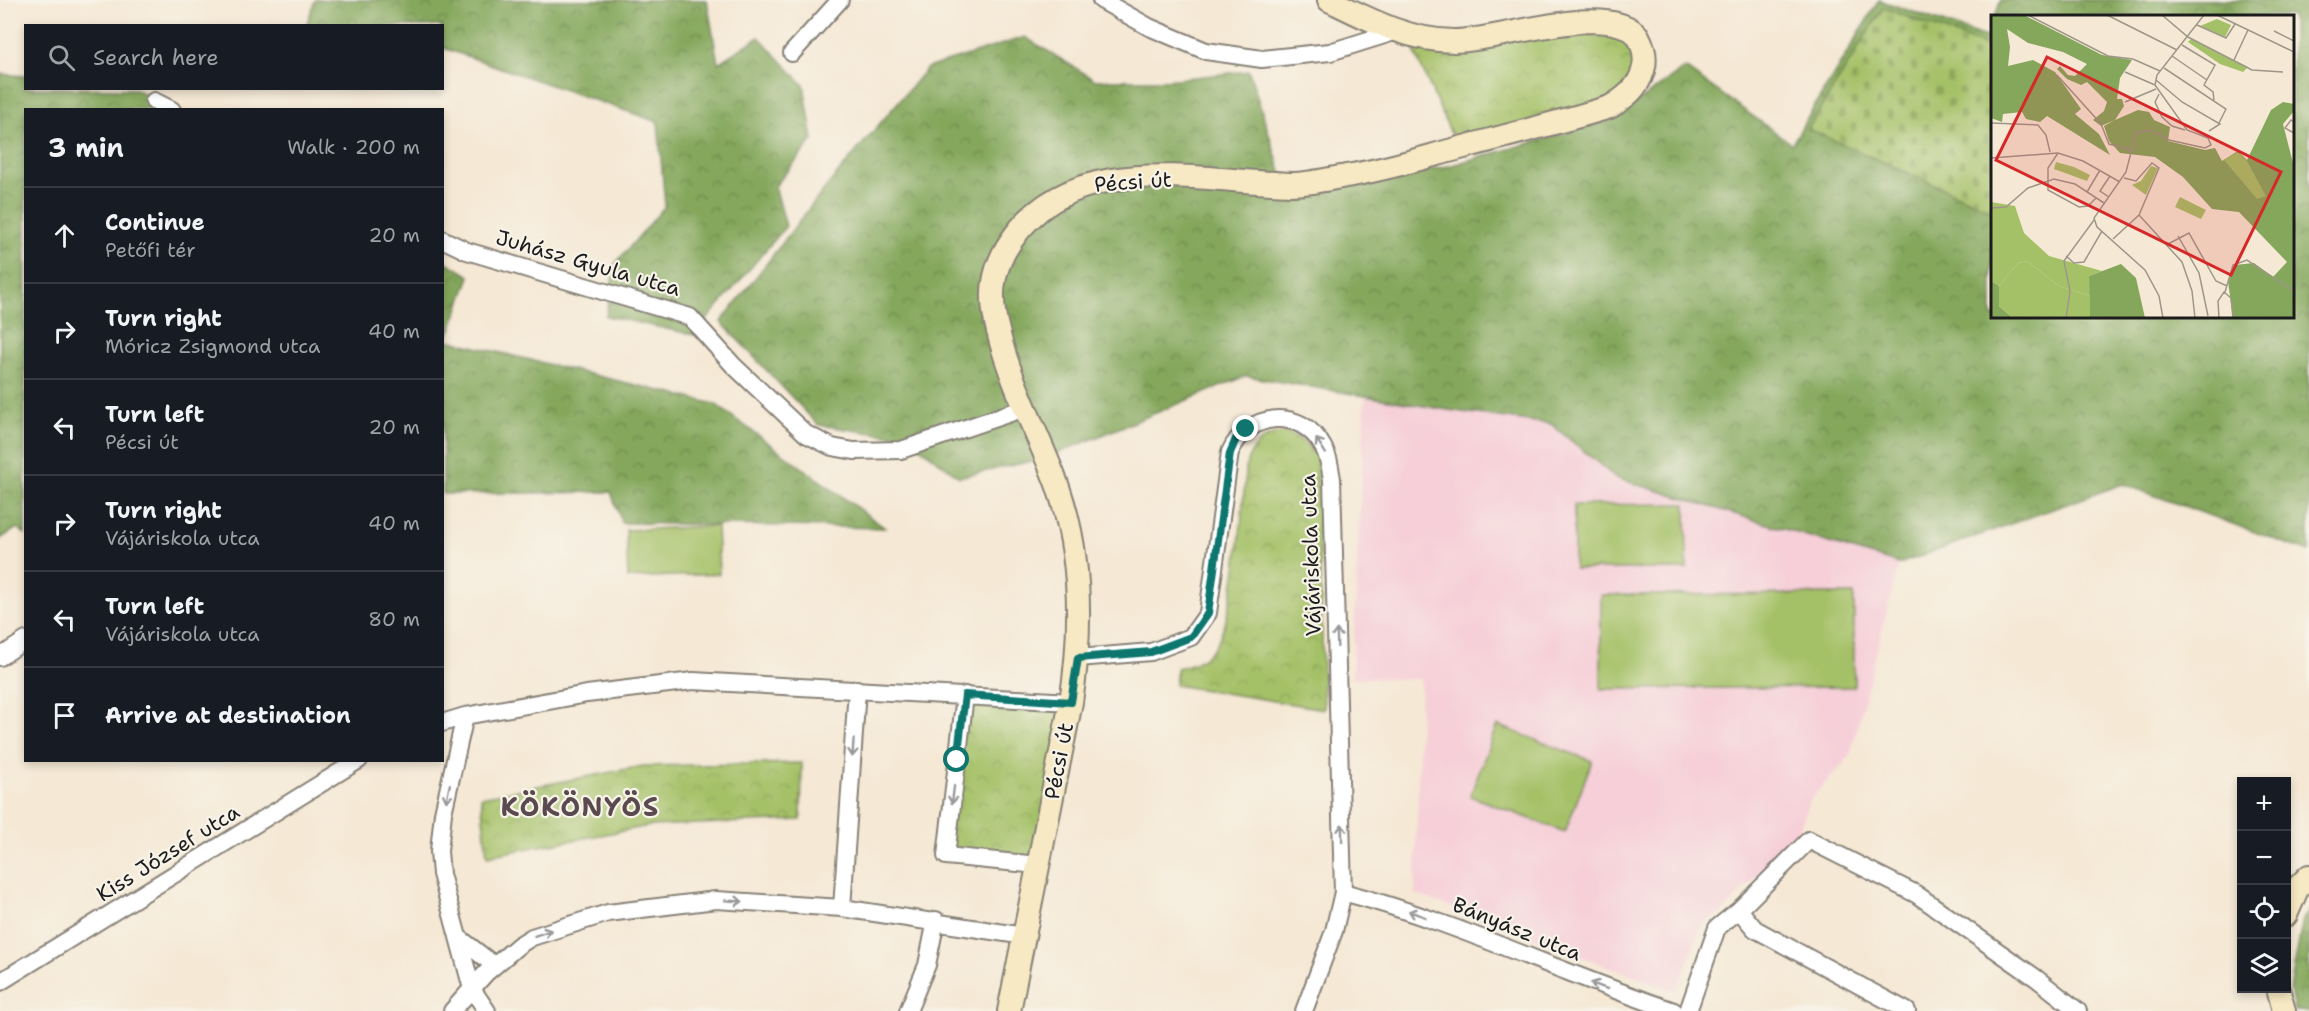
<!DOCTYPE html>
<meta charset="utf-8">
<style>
:root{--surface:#171b24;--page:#20242c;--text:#f1f3f6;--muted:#9ea1a6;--line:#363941}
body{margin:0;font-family:"Shantell Sans",sans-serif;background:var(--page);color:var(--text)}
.controls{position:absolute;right:18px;bottom:18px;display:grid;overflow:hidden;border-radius:0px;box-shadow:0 3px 9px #0003}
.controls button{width:54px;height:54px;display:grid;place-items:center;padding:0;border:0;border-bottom:2px solid var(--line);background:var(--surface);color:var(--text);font:30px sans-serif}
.stop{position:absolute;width:18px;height:18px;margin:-14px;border:4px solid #0f766e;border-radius:50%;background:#fff}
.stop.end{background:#0f766e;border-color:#fff;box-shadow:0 2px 6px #0008}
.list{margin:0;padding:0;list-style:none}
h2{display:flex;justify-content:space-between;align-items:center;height:78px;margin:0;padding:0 24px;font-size:26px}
h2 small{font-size:20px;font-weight:400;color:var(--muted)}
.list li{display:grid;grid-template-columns:39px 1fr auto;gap:18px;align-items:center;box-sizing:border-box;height:96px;padding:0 24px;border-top:2px solid var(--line)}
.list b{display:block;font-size:22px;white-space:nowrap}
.list p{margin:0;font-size:20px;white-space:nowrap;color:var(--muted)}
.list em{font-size:20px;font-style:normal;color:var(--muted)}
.icon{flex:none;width:33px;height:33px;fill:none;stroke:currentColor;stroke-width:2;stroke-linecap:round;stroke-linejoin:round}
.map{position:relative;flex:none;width:2309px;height:1011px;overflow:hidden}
.search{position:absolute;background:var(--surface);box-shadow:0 3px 9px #0003;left:24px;top:24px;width:420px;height:66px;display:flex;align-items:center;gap:15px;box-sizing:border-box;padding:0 21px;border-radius:0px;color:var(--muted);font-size:22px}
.panel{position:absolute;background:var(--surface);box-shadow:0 3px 9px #0003;left:24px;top:108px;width:420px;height:654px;border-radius:0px}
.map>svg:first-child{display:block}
.built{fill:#f6cfd8}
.forest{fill:url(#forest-crowns);stroke:#50623c;stroke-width:1.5}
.cemetery{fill:url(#cemetery-stones);stroke:#606e42;stroke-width:1.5}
.park{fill:url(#park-crowns);stroke:#606e42;stroke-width:1.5}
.pitch{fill:#a5c168;stroke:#606e42;stroke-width:1.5}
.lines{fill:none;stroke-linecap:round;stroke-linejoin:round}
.street-casing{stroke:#888278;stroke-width:20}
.secondary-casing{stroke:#888278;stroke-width:26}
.street{stroke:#fff;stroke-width:16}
.secondary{stroke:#f6e9c3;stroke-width:22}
.oneway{stroke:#999}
.route{stroke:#0f766e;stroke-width:8}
.labels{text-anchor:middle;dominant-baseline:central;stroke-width:4.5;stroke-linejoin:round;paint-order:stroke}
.street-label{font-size:21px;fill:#1c1c1c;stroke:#f7f3e8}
.district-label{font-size:27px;font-weight:bold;letter-spacing:1.5px;fill:#5a494e;stroke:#f7f3e8}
.inset-road{fill:none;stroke:#9e968a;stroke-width:1.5}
.view{fill:#d62828;fill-opacity:0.15;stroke:#d62828;stroke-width:3}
.inset-edge{fill:none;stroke:#1c1c1c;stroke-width:3}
</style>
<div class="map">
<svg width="2309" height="1011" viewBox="0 0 2309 1011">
<defs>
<pattern id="forest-crowns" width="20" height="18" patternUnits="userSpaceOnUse" patternTransform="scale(1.5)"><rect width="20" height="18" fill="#84a75c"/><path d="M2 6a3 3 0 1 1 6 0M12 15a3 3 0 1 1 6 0" fill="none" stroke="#6b874b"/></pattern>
<pattern id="cemetery-stones" width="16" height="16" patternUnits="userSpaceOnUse" patternTransform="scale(1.5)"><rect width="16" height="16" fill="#a5c168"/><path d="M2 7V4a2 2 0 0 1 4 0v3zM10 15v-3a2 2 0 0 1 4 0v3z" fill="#8da55a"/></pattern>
<pattern id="park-crowns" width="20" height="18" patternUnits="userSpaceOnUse" patternTransform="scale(1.5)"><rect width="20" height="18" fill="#a5c168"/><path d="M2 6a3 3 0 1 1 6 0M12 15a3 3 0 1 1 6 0" fill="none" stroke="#8da55a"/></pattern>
</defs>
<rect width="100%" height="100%" fill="#f7f3e8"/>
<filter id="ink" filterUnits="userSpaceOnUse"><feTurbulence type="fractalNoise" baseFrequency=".0167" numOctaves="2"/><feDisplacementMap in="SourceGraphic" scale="12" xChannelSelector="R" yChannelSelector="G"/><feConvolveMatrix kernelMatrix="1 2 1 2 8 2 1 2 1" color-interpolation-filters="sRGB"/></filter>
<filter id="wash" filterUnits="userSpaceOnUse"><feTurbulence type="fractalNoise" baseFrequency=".008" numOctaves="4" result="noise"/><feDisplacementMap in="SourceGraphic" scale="24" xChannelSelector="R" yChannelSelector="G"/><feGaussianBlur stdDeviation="1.35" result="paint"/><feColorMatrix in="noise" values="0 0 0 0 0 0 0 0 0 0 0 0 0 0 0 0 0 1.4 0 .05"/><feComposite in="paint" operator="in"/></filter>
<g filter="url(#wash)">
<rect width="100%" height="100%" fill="#f5e8d4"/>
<!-- built -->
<path class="built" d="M1365 396 1551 424 1617 478 1899 564 1850 756 1810 800 1799 830 1722 913 1706 921 1700 929 1676 992 1415 894 1421 679 1352 678Z"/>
<!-- forest -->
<path class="forest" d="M315 0H707L718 63 759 37 804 85 813 140 775 186 786 226 694 335 606 316 615 264 665 206 658 122 443 48 442 26H306Z
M1879 0 1988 38 1992 25V316H2292V16H1995L2001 0H2309V552L2123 484 1899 564 1616 478 1551 424 1448 410 1246 376 1046 458 959 477 908 438 818 425 721 322 822 192 927 68 1025 37 1095 80H1167L1249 71 1288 194 1353 185 1448 166 1612 120 1685 68 1792 144Z
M0 74 25 76 26 88 135 89 173 109 26 110 25 534 17 528 0 539Z
M443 260 470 276 447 340 715 404 885 528 622 523 611 492 443 494Z
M2309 911V1011H2294L2290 989 2303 919Z"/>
<!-- cemetery -->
<path class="cemetery" d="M1883 8 1992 48V210L1808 129Z"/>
<!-- park -->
<path class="park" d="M1597 11 1645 54 1610 107 1458 149 1406 33 1438 39Z
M1285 432C1300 437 1308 444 1317 458L1324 709 1175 685 1177 668C1192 665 1206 660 1215 646 1237 613 1242 505 1247 461 1255 443 1265 435 1285 432Z
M965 695 1071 702 1038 865 946 856Z
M802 763 801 820 649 826 487 856 481 797 643 766Z"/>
<!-- pitch -->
<path class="pitch" d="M1686 504 1687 569H1574V505Z
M717 526 719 574 628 578 626 530Z
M1854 594V687L1601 689V595Z
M1497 725 1592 761 1565 832 1470 796Z"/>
</g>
<g filter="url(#ink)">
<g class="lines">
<!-- street casing -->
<g class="street-casing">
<path id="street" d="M1101 0 1149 27 1206 51 1262 59 1330 52 1397 31
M792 53 840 0
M154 101 172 110
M442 239 467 251 690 317 733 365 806 434 832 447 854 451 901 450 1025 408
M0 657 26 640
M1078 658 1151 652 1191 637 1208 613 1230 452C1248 412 1301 406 1323 447 1329 456 1330 468 1332 479L1343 892 1334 931 1304 1011
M965 695 946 856 1038 865
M465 716 443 813 439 851 441 874 472 989 487 1011
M442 723 465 716 587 694 693 681 1071 702
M1343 892C1456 922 1563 974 1674 1011
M842 908 857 689
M1739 910 1755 929 1907 1011
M458 937 494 965
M0 982 359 760
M452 1011 486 973 519 945 532 937 608 913 716 900 842 908 1025 936
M908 1011 927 965 936 920
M1688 1011 1717 928 1739 910 1809 840 1916 894 2036 978 2078 1011"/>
</g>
<!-- secondary casing -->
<g class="secondary-casing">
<path id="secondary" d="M2286 915 2298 887 2309 876
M2278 988 2284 1011
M1009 1011 1071 702C1082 631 1082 556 1058 487 1039 435 1011 385 998 331 989 298 991 270 1011 241 1072 149 1198 181 1291 184 1308 184 1329 179 1346 176 1385 170 1422 158 1460 148 1510 135 1560 122 1610 107 1625 98 1638 88 1643 71 1647 58 1644 47 1638 36 1609 0 1501 41 1454 41 1409 41 1368 19 1329 0"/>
</g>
<!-- street -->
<use href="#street" class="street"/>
<!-- secondary -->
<use href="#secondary" class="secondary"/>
</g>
<!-- one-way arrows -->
<defs><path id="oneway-shaft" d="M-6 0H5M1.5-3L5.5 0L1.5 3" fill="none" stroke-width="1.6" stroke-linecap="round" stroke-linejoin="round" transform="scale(1.5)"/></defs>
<g class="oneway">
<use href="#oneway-shaft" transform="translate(1321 446) rotate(-123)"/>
<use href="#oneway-shaft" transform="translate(1337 638) rotate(-92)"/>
<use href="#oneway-shaft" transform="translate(853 748) rotate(94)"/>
<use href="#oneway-shaft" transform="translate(448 793) rotate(102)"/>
<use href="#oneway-shaft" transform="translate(953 795) rotate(97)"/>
<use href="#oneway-shaft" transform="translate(1342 833) rotate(-91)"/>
<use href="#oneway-shaft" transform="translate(734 901) rotate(4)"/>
<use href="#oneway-shaft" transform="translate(1417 914) rotate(-159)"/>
<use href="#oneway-shaft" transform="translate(543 933) rotate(-19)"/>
<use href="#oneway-shaft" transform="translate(1599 986) rotate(-160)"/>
</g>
</g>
<g class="lines" filter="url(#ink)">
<!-- route -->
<path class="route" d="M957 760 965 695 1071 702 1078 658 1151 652 1191 637 1208 613 1230 453 1236 439 1246 429"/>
</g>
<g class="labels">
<!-- street labels -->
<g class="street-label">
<text transform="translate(1133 182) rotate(-4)">Pécsi út</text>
<text transform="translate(588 263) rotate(16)">Juhász Gyula utca</text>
<text transform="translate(1311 555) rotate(-92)">Vájáriskola utca</text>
<text transform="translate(1059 761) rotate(-79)">Pécsi út</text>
<text transform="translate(168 853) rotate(-32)">Kiss József utca</text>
<text transform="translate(1517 929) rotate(22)">Bányász utca</text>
</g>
<!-- district labels -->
<g class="district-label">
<text x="580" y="806">KÖKÖNYÖS</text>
</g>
</g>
<!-- overview -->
<g transform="translate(1991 15)">
<rect width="303" height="303" fill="#f5e8d4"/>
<path d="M200 24 257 52 252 57 229 49 197 27ZM0 187 24 191 33 218 58 241 111 256 98 261 99 281 68 271 36 246 27 248 8 271 0 266Z" fill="#a5c168"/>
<path d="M0 0H33L111 40 141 45 129 63 126 84H131L133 91 124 105 147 95 158 97 163 105 179 112 177 126 214 135 224 133 231 146 247 136 256 145 280 95 292 87 303 89V96L292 109 303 152V303H242L237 266 244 250 263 248 282 262 296 247 248 197 221 194 192 162 164 142 129 138 118 126 113 111 124 105 110 111 102 105 113 96 116 87 96 67 90 70 76 64 66 54 69 51 77 60 84 61 96 49 72 37 37 28 16 14 19 32 17 51 42 45 64 57 90 94 84 99 108 119 119 140 56 101 49 107 35 104 31 97 12 99 11 107 0 103ZM130 249 145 263 154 303H99L98 261ZM0 266 8 271V291L22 303H0Z" fill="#84a75c"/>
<path d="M247 137 256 146 275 181 266 184 233 145Z" fill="#a5c168"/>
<path d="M226 4 240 10 234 22 209 11ZM65 147 83 152 99 160 96 166 63 154ZM160 151 167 153 155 180 141 170 150 166ZM36 246 68 271 99 281V303H22L8 291V271L27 248Z" fill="#a5c168"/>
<path d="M189 182 215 195 210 204 184 192ZM0 236 21 250 11 265 0 258ZM30 266 58 284 47 301 19 282ZM82 280 98 282 95 303H79Z" fill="#a5c168"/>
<path class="inset-road" d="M37 0 117 41 142 44 169 56M116 0 186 35M171 0 197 22 261 55 292 57M226 0 303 37M206 10 235 23 244 9M283 16 303 26M191 30 224 50 213 70 222 77 223 85M181 41 216 65M243 45 257 15M173 53 235 94 228 108M134 57 164 70M66 60 110 109 118 129 140 135M165 65 191 87 229 109 218 116M168 79 164 87 171 102 181 111 194 115M134 87 165 74M303 107 300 105 294 113 303 118M0 108 47 110 55 120 59 137M67 138 57 153V175L88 192 97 191 105 183M0 143 67 138 92 146 129 167M96 177 109 155M118 182 109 176 119 161M0 193 15 192 37 173 63 164 84 169 113 188M148 200 191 247 201 276 204 303M187 221 208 258 217 301M122 224 148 200 168 153 161 148 145 166 133 163M177 229 198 218 225 266 236 271M75 241 83 248 93 247 111 216M234 277 242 250 256 245 303 276M75 303 79 276 73 246 103 205M172 303 168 281 154 255 106 212 103 203 135 157 145 118 159 115 178 125 214 133 220 130 217 123 196 115 164 70 166 60 213 0M228 303 227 286 233 277 240 283 242 303"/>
<path class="view" d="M56 42 290 157 240 260 5 145Z"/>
<rect width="303" height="303" class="inset-edge"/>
</g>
</svg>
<div class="controls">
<button>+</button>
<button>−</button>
<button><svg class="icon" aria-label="locate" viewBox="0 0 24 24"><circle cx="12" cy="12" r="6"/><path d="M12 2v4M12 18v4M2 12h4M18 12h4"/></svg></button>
<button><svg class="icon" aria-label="layers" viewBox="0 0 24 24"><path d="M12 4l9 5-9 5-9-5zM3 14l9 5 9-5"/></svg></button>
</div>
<div class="stop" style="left:957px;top:760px"></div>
<div class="stop end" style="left:1246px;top:429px"></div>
<div class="search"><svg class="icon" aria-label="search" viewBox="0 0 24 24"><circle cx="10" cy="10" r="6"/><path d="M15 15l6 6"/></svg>Search here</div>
<section class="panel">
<h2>3 min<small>Walk · 200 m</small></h2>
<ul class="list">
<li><svg class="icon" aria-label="ahead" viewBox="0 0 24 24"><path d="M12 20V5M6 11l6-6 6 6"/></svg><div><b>Continue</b><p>Petőfi tér</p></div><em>20 m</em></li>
<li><svg class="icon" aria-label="right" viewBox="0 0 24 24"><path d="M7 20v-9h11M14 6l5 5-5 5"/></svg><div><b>Turn right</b><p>Móricz Zsigmond utca</p></div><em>40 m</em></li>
<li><svg class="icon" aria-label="left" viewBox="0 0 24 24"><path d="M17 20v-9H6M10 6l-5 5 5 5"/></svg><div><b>Turn left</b><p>Pécsi út</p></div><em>20 m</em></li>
<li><svg class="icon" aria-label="right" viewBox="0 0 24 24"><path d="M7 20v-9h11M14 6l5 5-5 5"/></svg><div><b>Turn right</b><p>Vájáriskola utca</p></div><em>40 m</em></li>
<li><svg class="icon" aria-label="left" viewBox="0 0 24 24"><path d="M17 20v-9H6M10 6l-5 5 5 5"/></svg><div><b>Turn left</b><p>Vájáriskola utca</p></div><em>80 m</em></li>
<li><svg class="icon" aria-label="arrive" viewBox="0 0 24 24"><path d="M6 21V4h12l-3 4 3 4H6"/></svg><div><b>Arrive at destination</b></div></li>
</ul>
</section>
</div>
